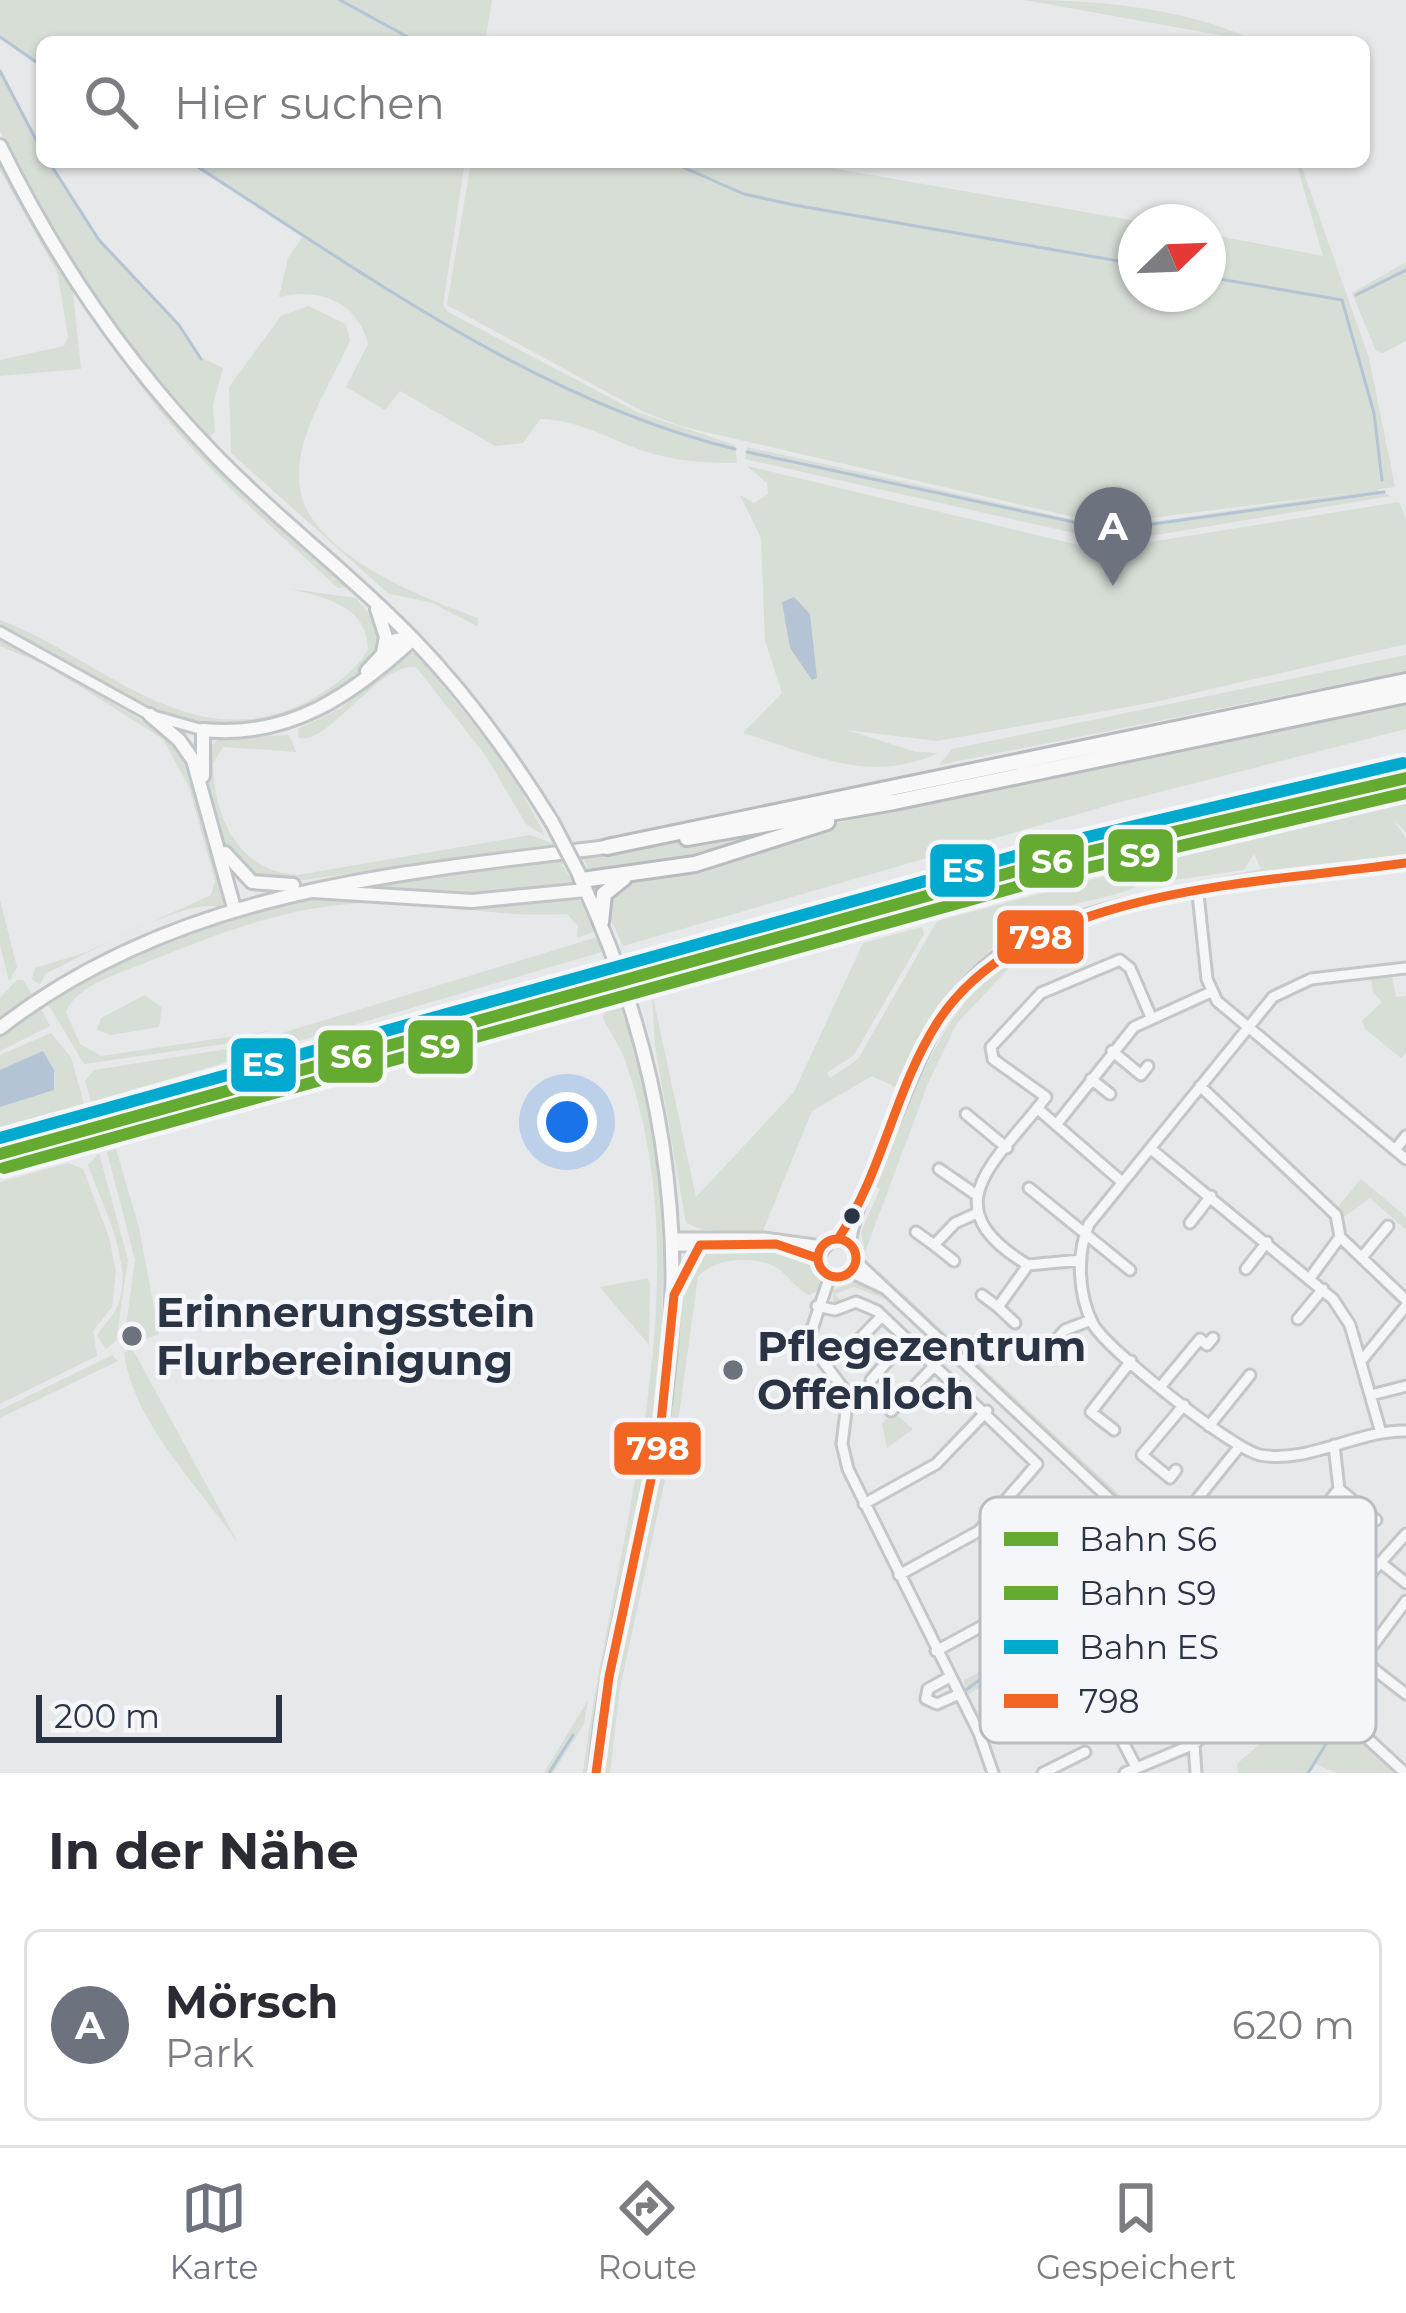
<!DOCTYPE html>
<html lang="de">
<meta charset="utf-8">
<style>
:root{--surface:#fff;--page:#f2f2f3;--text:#2b2b33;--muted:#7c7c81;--line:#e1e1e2;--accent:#6c737f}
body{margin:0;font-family:Montserrat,sans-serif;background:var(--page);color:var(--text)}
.compass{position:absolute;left:1118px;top:204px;width:108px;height:108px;border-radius:50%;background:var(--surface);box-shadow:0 3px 9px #0004;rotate:67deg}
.scale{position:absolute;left:36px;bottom:30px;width:246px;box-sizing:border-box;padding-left:12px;border:6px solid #2b3445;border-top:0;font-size:33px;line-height:42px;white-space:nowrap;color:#2b3445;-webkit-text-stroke:9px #f4f6f9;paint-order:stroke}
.you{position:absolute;left:567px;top:1122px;width:42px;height:42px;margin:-30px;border:9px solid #fff;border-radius:50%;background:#1a73e8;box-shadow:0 0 0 18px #1a73e833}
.badge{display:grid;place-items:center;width:78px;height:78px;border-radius:50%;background:var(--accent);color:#fff;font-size:39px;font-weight:700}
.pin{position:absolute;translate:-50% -99px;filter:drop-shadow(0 3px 6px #0008)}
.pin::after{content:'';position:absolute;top:63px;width:42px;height:36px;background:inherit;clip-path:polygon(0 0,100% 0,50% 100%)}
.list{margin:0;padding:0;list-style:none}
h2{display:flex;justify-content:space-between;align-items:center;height:156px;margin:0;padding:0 48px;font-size:51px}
h2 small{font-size:39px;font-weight:400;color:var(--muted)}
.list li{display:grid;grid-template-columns:78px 1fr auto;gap:36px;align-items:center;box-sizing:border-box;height:192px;margin:0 24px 24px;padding:0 24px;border:3px solid var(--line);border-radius:18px}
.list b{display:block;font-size:45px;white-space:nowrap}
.list p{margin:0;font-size:39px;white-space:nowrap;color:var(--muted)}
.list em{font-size:39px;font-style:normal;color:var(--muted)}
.icon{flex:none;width:66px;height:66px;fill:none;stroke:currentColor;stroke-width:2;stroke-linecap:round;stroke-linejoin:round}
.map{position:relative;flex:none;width:1406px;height:1773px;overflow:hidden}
.search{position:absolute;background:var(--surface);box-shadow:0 3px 9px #0004;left:36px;right:36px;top:36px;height:132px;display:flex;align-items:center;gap:30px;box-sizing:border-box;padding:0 42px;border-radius:18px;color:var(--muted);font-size:45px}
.sheet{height:372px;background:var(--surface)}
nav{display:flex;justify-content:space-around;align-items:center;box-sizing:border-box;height:168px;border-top:3px solid var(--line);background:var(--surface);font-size:33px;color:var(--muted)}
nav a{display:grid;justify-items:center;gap:6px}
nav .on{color:var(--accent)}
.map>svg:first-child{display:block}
.green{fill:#d6ded6}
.water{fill:#b4c4d5}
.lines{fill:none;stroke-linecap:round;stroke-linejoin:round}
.stream{stroke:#b4c4d5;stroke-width:3}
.minor-casing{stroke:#c4c6c8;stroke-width:15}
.major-casing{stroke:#c2c5c8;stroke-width:18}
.highway-casing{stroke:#b8bbbf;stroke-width:20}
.minor{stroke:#f5f6f7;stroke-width:9}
.major{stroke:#f8f8f8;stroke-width:12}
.highway{stroke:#f8f8f8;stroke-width:14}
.major-bridge-casing{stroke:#c2c5c8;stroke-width:18;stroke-linecap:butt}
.major-bridge{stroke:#f8f8f8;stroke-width:12}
.bus-1-casing{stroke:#f4f6f9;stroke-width:18}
.bus-1{stroke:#f26522;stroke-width:9}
.rail-1-casing{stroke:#f4f6f9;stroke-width:21}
.rail-2-casing{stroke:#f4f6f9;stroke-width:21}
.rail-3-casing{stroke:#f4f6f9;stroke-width:21}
.rail-1{stroke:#65aa31;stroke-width:12}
.rail-2{stroke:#65aa31;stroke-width:12}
.rail-3{stroke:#00a9ce;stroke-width:12}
.bus-dot{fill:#2b3445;stroke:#f4f6f9;stroke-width:4.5}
.poi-dot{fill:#6c737f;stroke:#f4f6f9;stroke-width:4.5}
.labels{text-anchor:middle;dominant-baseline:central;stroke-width:9;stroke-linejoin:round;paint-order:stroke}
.poi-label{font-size:42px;font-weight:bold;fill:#2b3445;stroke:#f4f6f9;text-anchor:start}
.key{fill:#f4f6f9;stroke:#b8bcc3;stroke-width:3}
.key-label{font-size:33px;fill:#2b3445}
.line-badge{stroke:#f4f6f9;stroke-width:4.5}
.badge-label{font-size:33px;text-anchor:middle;font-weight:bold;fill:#fff}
</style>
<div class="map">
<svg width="1406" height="1773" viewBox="0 0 1406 1773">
<rect width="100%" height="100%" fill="#e6e8ea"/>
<!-- green -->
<path class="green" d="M0 0H492L485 42H42V66L0 38Z
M1025 0C1103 0 1189 9 1258 42Z
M0 69 42 148V162H51L99 238 178 323 202 358 223 368 213 405 215 432 209 436 129 345 48 224 0 131Z
M0 158 72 284 81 369 0 376V360L64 346 68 337 58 274 0 170Z
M188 162H465L443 305 448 312 639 413 735 445 737 463C705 463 672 461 641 450 605 437 578 420 540 419L523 443 495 446 400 391 385 410 346 387 368 344C358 302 319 287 279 297L288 258 304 235Z
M471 162H797L1142 222H1136V294H1208V234L1323 256 1296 162H1300L1369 358 1395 487 1104 524 680 426 642 411 447 305Z
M1406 262V341L1383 353 1376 351 1352 293Z
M308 306 346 324 350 341C331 383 296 434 299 482 303 552 423 598 478 618L477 626 430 602 389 594 231 453 229 387 281 316Z
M110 339 199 448 349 587 338 588C255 512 167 437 110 339Z
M747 447 1111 528 1377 489 1391 496 1114 542 745 459Z
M747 466 1100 550 1399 502 1406 519V644L1155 702 937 741 847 730 916 752 938 753C868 785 812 754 743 733L782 693 765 641 761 538 740 495 754 503 768 494 767 483Z
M291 589 356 598 376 622 380 648C363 675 337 692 309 707 195 768 99 669 0 627V620C100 657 191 761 306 702 329 690 356 672 368 649 367 605 325 598 291 589Z
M0 637 172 738 187 762 228 899 219 907C183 898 84 956 45 974L40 985 32 979 35 968 84 953 211 895 215 881 189 787 163 739 46 665 0 646Z
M416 653 510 769 545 836 526 824 486 756 416 667C378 663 328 746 299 738L298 729 341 708 408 654Z
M1406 655V671L939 765 952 749Z
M1406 702V729L1113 804 623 946 607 911V896L620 882 837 823Z
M289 735 296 752 223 747 213 763C213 817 240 873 298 875L530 835 555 844 282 883C219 876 206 801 208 748L219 739Z
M1406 789V832L1393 819 1406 838V857L1166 893 1165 887 1261 869 1254 854 1244 870 1153 883 1142 868 1143 856 1127 865 690 986H640L1061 869Z
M812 819 698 858 589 872 584 860 561 864 576 886 501 897 348 890Z
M1132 869 1138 886C1113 898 1085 899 1059 910 974 945 930 1007 895 1087L872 1076 812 1111 762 1233 703 1230 686 1223 655 1046 652 993 696 1197 794 1092 863 943 922 927 924 934 854 1055 827 1073 830 1078 858 1059 937 921Z
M571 897 582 902 594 932 577 938 578 926 567 914C502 918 446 904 383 903 297 901 220 933 142 964 118 974 77 985 66 1012L80 1044 101 1056 269 1031 224 1044 84 1064 47 1002C125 948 236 905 331 898 412 893 490 909 571 897Z
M0 900 17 967 9 981 0 946Z
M1144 906 1095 921 1010 967 957 1023 929 1081 865 1252 861 1232 880 1189 875 1186C934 1041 969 930 1144 906Z
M597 937 602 952 91 1102 85 1081 94 1070 233 1048Z
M1392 975 1396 997 1406 996V1053L1401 1058 1365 1029 1362 1021 1382 1002 1373 992 1371 978Z
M17 980H23L32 994 0 1018V998Z
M145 995 162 1008 159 1027 111 1035 97 1030 101 1018Z
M618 1000C674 1152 671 1320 645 1477 628 1577 601 1672 590 1773H583C612 1545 707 1284 624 1058 619 1043 609 1032 603 1018L605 1008Z
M583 1002 586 1012 548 1024 105 1146 103 1138Z
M40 1006 50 1026 0 1051V1035Z
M51 1033 71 1057 84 1104 0 1128V1055Z
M94 1140 97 1148 0 1177V1166Z
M116 1149 139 1228 159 1334 123 1347 135 1260 107 1152Z
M99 1153 128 1260 116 1341 106 1349 97 1336C103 1325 114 1316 118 1305 134 1262 102 1205 88 1165Z
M68 1163 83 1169 109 1237 116 1272 112 1307 93 1331 97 1356 0 1404V1182Z
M1361 1179 1406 1217V1230L1370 1198 1344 1217 1336 1209Z
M714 1247C750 1248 823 1238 821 1289L809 1295C796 1289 791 1279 780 1270 759 1254 714 1257 698 1277L679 1415 620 1688 610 1773H601L612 1685 671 1402 686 1272 695 1254Z
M874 1267 1271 1635 1187 1565 870 1268Z
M648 1278 650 1284 649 1345 600 1287Z
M862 1279 904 1310 1269 1651C1273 1664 1272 1675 1259 1681L1246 1650 1253 1642 888 1300 854 1287 835 1294 841 1301 833 1306V1290Z
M132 1348 238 1543C199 1487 133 1422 124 1353Z
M112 1355 118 1361 0 1418V1410Z
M892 1411 913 1429 887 1448 882 1424Z
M1046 1622 1051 1629 1029 1655 966 1696 964 1680 1012 1655Z
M1295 1688 1309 1689 1396 1773H1336L1316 1764 1309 1773H1238L1237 1764 1274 1731 1260 1714 1266 1709 1259 1700 1270 1689Z
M588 1700 584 1724 553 1773H544Z"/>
<!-- water -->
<path class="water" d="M794 597 810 614 817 678 812 680 790 648 782 602Z
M43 1051 54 1070V1090L0 1107V1070Z"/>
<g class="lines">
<!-- stream -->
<path class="stream" d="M340 0 417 42
M0 37 42 66
M0 71 42 151
M49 162 99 240 179 325 201 359
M190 162C361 271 537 401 735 449
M671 162 744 194 794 205 1136 264
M1208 277 1342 300 1374 413 1382 480
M1356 295 1406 270
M747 452 1110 530 1384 492
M1117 1622 1176 1678
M1053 1625 1086 1606 1113 1618
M1182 1686 1203 1716
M966 1690 1046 1630
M549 1773 573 1735
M1308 1773 1338 1725"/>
<!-- minor casing -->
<g class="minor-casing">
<path id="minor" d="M0 632 150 715 203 730
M1198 894 1207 979 1217 1001 1406 1159
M1406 968 1311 979 1273 997 1089 1224C1076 1254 1078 1295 1093 1324 1106 1349 1232 1449 1260 1455 1308 1464 1357 1430 1406 1431
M1112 1051 1141 1075 1148 1066
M1091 1079 1110 1094
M1200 1086 1336 1215 1340 1237 1310 1278
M1038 1109 1122 1182
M966 1114 1007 1148
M1056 1125 1134 1027 1211 992
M1151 1149 1333 1299 1350 1325 1381 1433
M1395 1150 1406 1136
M939 1169 975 1194
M1029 1188 1130 1270
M1190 1223 1211 1196
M916 1232 934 1245 955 1223 975 1214
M1340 1237 1406 1300
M674 1238H764L822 1246
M838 1239 860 1205
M850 1244C857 1199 882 1149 900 1107 921 1056 941 1004 984 966 1072 889 1288 880 1406 863
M934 1245 954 1261
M674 1246H783L817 1258
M1363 1256 1388 1226
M856 1260 850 1272 837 1277 823 1272 817 1258 832 1239 850 1244 859 1264 1182 1567 1283 1648
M1081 1260 1028 1265C929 1206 997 1162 1046 1097L993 1059 991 1047 1041 993 1120 960 1130 968 1151 1017
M1246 1269 1267 1242
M850 1272 886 1289
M830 1276 808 1341 848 1395 842 1444 848 1469 979 1733 993 1773
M675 1290 698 1247
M982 1295 998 1307
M817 1306 835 1310 856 1302 877 1311 1037 1464 979 1531 899 1575
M1298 1319 1323 1289
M1015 1323 998 1307 1028 1265
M1038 1344 1047 1350 1065 1330 1091 1320
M844 1355 882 1316
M1362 1360 1406 1306
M871 1380 907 1339
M1161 1386 1200 1339 1207 1345 1213 1338
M1371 1395 1406 1386
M891 1411 935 1365
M1209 1426 1250 1375
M1114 1430 1091 1412 1131 1361
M1239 1447 1198 1498 1276 1557 1285 1555 1339 1489 1334 1445
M1176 1470 1170 1478 1142 1455 1184 1405
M1339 1489 1376 1520
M864 1504 936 1464 987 1411
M1316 1520 1373 1569
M1380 1562 1406 1583
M1021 1593 1091 1681 1135 1765
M1406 1601 1362 1660 1406 1694
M1119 1616 1156 1571
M1147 1627 1179 1593
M1253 1630 1277 1655
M1276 1661a16 16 0 1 1 32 0a16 16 0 1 1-32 0Z
M1169 1646 1200 1612
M1303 1649 1406 1534
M936 1651 984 1625 1095 1518 1243 1652 1258 1689
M1300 1676 1405 1773
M948 1678 928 1689 926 1699 937 1704 957 1695
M1177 1683 1222 1632
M1103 1701 1164 1670
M979 1733 1091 1681
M1194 1744 1196 1773
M1043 1773 1085 1752
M1125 1773 1194 1744 1279 1672"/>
</g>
<!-- major casing -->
<g class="major-casing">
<path id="major" d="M0 146C55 258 126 363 213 453 276 519 351 574 414 640 467 695 512 757 552 822
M377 609 386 637 383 653
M367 671 396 640 411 638
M150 715 179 740 193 760 234 908
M203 730C290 739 353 694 413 639
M203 776V730
M225 853 252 882 293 885
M579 875C664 1056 693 1245 658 1442 639 1553 605 1660 596 1773
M313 891 472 901 586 890
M0 1028C177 890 393 874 607 847"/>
</g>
<!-- highway casing -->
<g class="highway-casing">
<path id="highway" d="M687 838 894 802 1406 695
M607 847 1406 681
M582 880 695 864 827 822
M601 922 604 894 624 878"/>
</g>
<!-- minor -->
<use href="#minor" class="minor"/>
<!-- major -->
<use href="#major" class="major"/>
<!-- highway -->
<use href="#highway" class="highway"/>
<!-- major-bridge casing -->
<g class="major-bridge-casing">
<path id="major-bridge" d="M552 822 579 874"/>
</g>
<!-- major-bridge -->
<use href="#major-bridge" class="major-bridge"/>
<!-- bus-1 casing -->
<g class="bus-1-casing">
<path id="bus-1" d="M818 1258a19 19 0 1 1 38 0a19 19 0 1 1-38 0Z
M838 1239C883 1172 894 1091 937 1023 1023 887 1259 884 1406 863
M596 1773 609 1677 659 1442 674 1295 700 1245 776 1244 817 1258"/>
</g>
<!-- bus-1 -->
<use href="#bus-1" class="bus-1"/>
<!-- rail-1 casing -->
<g class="rail-1-casing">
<path id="rail-1" d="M0 1154 1070 856 1406 778"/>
</g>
<!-- rail-2 casing -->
<g class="rail-2-casing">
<path id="rail-2" d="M4 1168 1074 871 1406 793"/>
</g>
<!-- rail-3 casing -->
<g class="rail-3-casing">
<path id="rail-3" d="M0 1138 1066 842 1403 763"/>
</g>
<!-- rail-1 -->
<use href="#rail-1" class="rail-1"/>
<!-- rail-2 -->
<use href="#rail-2" class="rail-2"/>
<!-- rail-3 -->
<use href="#rail-3" class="rail-3"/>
</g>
<!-- markers -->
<circle class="bus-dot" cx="852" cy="1216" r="10"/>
<g class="poi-dot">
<circle cx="132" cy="1336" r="12"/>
<circle cx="733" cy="1370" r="12"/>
</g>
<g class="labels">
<!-- poi labels -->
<g class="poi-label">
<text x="156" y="1312">Erinnerungsstein<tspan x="156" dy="48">Flurbereinigung</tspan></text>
<text x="757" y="1346">Pflegezentrum<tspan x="757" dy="48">Offenloch</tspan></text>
</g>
</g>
<!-- legend -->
<rect x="980" y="1497" width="396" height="246" rx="18" class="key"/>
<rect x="1004" y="1532" width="54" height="14" fill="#65aa31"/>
<rect x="1004" y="1586" width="54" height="14" fill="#65aa31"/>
<rect x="1004" y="1640" width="54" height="14" fill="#00a9ce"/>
<rect x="1004" y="1694" width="54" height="14" fill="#f26522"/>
<g class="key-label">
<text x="1079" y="1551">Bahn S6</text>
<text x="1079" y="1605">Bahn S9</text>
<text x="1079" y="1659">Bahn ES</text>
<text x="1079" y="1713">798</text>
</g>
<g class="line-badge">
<rect x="1106" y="827" width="69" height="57" rx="12" fill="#65aa31"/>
<rect x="1017" y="832" width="69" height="58" rx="12" fill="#65aa31"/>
<rect x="928" y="842" width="69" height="57" rx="12" fill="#00a9ce"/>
<rect x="995" y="908" width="91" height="58" rx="12" fill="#f26522"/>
<rect x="406" y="1018" width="69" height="58" rx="12" fill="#65aa31"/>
<rect x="316" y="1028" width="69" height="57" rx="12" fill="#65aa31"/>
<rect x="229" y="1036" width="69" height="58" rx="12" fill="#00a9ce"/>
<rect x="612" y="1420" width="91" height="57" rx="12" fill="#f26522"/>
</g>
<g class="badge-label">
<text x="1140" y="867">S9</text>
<text x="1052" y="873">S6</text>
<text x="963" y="882">ES</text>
<text x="1041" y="949">798</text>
<text x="440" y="1058">S9</text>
<text x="351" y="1068">S6</text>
<text x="263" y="1076">ES</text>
<text x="658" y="1460">798</text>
</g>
</svg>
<svg class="compass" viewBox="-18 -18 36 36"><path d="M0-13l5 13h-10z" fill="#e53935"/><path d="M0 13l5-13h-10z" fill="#7c7c81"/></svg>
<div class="scale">200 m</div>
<div class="you"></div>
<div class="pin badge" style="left:1113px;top:586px">A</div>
<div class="search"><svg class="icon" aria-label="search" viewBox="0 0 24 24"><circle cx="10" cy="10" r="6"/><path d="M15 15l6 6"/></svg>Hier suchen</div>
</div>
<section class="sheet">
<h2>In der Nähe<small></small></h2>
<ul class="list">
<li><span class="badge">A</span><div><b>Mörsch</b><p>Park</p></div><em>620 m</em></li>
</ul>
</section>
<nav>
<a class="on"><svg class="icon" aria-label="map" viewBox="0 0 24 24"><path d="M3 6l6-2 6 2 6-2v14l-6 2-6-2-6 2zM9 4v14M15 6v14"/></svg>Karte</a>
<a><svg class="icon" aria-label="directions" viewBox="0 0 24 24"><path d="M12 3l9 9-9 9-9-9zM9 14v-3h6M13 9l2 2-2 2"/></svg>Route</a>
<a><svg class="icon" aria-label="saved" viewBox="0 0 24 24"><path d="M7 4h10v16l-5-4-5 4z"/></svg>Gespeichert</a>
</nav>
